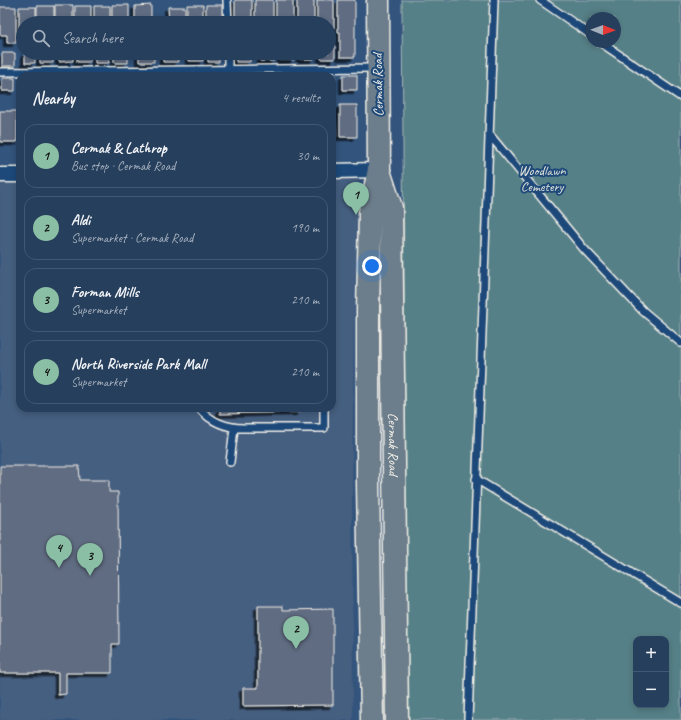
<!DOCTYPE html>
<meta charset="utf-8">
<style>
:root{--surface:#263f5d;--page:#2e4663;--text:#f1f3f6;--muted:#a4afbc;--line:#425872;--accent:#8abfa5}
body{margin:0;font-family:Caveat,sans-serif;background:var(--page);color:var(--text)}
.controls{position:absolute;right:12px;bottom:12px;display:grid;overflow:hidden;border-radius:8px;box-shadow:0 2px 6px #0003}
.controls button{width:36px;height:36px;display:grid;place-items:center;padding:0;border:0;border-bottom:1px solid var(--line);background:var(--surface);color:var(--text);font:20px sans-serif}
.compass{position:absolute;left:585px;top:12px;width:36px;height:36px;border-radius:50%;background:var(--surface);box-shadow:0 2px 6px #0003;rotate:91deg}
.you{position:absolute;left:372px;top:266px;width:14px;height:14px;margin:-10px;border:3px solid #fff;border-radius:50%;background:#1a73e8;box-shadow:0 0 0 6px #1a73e833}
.badge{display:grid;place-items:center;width:26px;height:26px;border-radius:50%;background:var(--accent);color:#111;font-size:13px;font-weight:700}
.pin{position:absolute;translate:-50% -33px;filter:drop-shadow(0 1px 2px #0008)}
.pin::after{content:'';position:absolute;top:21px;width:14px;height:12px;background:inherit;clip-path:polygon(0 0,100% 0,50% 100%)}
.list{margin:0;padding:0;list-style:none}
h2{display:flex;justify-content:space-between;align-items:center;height:52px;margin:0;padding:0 16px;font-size:17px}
h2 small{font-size:13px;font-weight:400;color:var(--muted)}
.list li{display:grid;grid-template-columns:26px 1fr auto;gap:12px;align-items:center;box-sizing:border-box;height:64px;margin:0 8px 8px;padding:0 8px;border:1px solid var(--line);border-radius:12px}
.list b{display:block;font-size:15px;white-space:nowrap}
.list p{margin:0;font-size:13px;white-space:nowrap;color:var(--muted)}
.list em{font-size:13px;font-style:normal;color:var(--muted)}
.icon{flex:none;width:22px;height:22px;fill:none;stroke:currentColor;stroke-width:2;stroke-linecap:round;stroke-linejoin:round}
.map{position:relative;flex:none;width:681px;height:720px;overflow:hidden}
.search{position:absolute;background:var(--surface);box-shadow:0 2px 6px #0003;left:16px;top:16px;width:320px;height:44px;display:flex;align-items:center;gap:10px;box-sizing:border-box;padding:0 14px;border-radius:22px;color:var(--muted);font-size:15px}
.panel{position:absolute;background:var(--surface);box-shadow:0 2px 6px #0003;left:16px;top:72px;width:320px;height:340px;border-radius:12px}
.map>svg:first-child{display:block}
.built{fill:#455e80}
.green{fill:#578087;stroke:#a6b8b8;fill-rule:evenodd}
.building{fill:#616c82;stroke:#f4f1e8;filter:url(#shadow)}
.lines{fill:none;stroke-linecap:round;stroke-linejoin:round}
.lane-casing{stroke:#f4f1e8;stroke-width:10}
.street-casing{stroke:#f4f1e8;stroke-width:17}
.primary-casing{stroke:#f4f1e8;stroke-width:25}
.lane{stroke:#1f4a7a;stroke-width:7}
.street{stroke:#1f4a7a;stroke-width:14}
.primary{stroke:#6c7d8b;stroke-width:22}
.labels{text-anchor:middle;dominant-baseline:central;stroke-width:4;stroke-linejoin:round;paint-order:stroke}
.street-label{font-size:14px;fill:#f4f1e8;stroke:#1f4a7a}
.park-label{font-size:14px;fill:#dce0d9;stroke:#1f4a7a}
</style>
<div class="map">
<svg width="681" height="720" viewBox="0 0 681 720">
<defs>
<filter id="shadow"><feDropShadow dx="-3.5" dy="3.5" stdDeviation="0" flood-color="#0009"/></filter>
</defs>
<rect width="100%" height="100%" fill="#33547c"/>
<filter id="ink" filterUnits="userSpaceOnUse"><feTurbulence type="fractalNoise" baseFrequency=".025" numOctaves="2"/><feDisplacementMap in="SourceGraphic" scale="8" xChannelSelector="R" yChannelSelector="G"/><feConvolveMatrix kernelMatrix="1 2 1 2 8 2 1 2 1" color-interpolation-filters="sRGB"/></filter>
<g filter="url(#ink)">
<!-- built -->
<path class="built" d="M359 176 354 324 352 495 353 720H0V179H20V408H332V177Z"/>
<!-- green -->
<path class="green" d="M402 0H681V720H407ZM591 18H615V42H591ZM636 639H666V705H636Z"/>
<!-- building -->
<path class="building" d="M235 0H252V23H235Z
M255 0H273V23H255Z
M276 0H293V23H276Z
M297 0H314V23H297Z
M317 0H334V29H329V23H317Z
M338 0H355V57H340V32H338Z
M55 5H73V23H55Z
M112 5H129V23H112Z
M151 5V23H135V6Z
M187 5H203V23H187Z
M206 5H222V23H206Z
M37 6H54V23H37Z
M75 6H91V23H75Z
M94 6H110V23H94Z
M0 7H16V43H7V35H0Z
M19 7H36V23H23V39L19 38Z
M168 7H185V23H169Z
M329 44H335V59H321V53H329Z
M2 53H15V66H2Z
M25 53H35V63H25Z
M40 53H53V63H40Z
M59 53H73V61L59 62Z
M77 53H90V62H77Z
M95 53H109V63H95Z
M114 53H128V63H114Z
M139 53H154V62H139Z
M163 53H177L178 62H163Z
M189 53H203V61H189Z
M208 53H219V62H208Z
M236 53H250V62H236Z
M260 53H274V61H260Z
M280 53H294V60H280Z
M300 53H314V59H300Z
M235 74H249V76H235Z
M321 75H335V90H332V76H321Z
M343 75H357V90H343Z
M2 78H15V91H2Z
M340 105H357V137H340Z
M332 106H335L336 137H332Z
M0 111H17V142H0Z
M19 111H20V142H19Z
M220 408H300V412L220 414Z
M0 466H79L80 480H109V492H118L119 644H112V673H66V694L58 695V673H0Z
M258 606H283V610L333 609V705L243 706V688H258Z"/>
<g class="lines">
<!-- lane casing -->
<g class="lane-casing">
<path id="lane" d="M227 0 228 23
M540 0 591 35
M600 42 681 97
M228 53V76
M0 72 376 68
M489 134 584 249 643 311 681 343
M199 408C211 422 226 428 244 428H324V408
M230 462 234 428
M476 479 681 603
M468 720 494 0"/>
</g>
<!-- street casing -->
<g class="street-casing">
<path id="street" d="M332 171 379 170
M0 175H20"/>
</g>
<!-- primary casing -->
<g class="primary-casing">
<g id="primary">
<path id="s1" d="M379 171 391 208 397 720"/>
<path d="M372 720 368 483V310L370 212 379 170 378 0"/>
</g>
</g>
<!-- lane -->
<use href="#lane" class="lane"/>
<!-- street -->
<use href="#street" class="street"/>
<!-- primary -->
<use href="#primary" class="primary"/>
</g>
</g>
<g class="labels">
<!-- street labels -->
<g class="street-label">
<text transform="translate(378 85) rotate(-91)">Cermak Road</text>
<text stroke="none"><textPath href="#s1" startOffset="275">Cermak Road</textPath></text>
</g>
<!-- park labels -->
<g class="park-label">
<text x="542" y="170">Woodlawn<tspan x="542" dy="16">Cemetery</tspan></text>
</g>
</g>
</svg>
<div class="controls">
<button>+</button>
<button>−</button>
</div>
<svg class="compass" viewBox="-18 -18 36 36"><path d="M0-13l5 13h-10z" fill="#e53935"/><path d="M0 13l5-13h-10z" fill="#a4afbc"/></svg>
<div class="you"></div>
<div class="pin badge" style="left:356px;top:215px">1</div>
<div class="pin badge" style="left:296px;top:649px">2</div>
<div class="pin badge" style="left:90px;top:576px">3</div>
<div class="pin badge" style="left:59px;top:568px">4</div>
<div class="search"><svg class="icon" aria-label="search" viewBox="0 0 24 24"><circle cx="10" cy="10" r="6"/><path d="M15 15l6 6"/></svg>Search here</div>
<section class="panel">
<h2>Nearby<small>4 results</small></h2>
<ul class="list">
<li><span class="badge">1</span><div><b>Cermak &amp; Lathrop</b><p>Bus stop · Cermak Road</p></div><em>30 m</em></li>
<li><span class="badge">2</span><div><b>Aldi</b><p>Supermarket · Cermak Road</p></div><em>190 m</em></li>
<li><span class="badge">3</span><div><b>Forman Mills</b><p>Supermarket</p></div><em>210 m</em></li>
<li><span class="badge">4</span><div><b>North Riverside Park Mall</b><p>Supermarket</p></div><em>210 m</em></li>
</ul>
</section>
</div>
